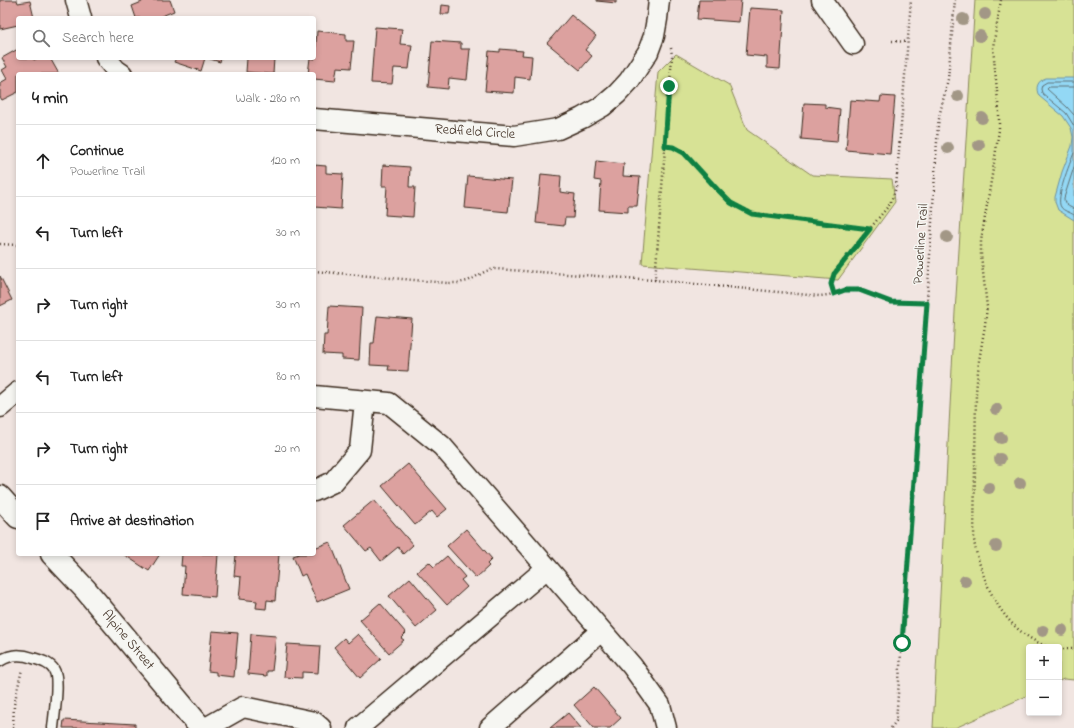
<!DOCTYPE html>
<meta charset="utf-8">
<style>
:root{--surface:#fff;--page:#f2f2f2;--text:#222;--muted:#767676;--line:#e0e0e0}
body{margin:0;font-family:"Indie Flower",sans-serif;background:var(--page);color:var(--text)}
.controls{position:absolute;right:12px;bottom:12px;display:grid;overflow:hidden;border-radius:4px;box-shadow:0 2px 6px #0003}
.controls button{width:36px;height:36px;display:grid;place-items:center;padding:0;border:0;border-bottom:1px solid var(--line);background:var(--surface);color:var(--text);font:20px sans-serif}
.stop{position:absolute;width:12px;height:12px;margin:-9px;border:3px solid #0b8043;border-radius:50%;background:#fff}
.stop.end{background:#0b8043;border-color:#fff;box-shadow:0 1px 4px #0008}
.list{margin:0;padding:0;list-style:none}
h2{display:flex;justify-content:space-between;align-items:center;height:52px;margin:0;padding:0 16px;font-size:17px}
h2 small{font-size:13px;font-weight:400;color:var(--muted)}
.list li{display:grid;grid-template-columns:26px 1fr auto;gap:12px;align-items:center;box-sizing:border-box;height:72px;padding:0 16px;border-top:1px solid var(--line)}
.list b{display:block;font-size:15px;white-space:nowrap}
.list p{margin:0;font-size:13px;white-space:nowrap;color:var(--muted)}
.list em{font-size:13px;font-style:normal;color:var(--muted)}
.icon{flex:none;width:22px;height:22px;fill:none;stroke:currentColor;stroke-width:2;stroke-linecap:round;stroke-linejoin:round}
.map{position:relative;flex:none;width:1074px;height:728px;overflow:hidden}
.search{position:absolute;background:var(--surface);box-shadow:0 2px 6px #0003;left:16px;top:16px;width:300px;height:44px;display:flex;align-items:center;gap:10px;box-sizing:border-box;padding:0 14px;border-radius:4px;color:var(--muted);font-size:15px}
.panel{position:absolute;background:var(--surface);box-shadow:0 2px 6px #0003;left:16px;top:72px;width:300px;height:484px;border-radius:4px}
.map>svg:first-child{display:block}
.green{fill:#d7e295;stroke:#89865a}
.water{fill:#93d8f5;stroke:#70929f}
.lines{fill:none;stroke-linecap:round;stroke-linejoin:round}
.shore{stroke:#5e7074;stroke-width:1}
.building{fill:#dca19f;stroke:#3b2a1e}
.lane-casing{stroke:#3b2a1e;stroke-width:13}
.street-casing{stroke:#3b2a1e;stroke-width:23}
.secondary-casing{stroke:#3b2a1e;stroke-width:25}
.path{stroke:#3b2a1e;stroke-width:2.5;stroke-dasharray:1 3;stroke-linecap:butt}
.lane{stroke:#f6f6f2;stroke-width:10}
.street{stroke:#f6f6f2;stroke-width:20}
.secondary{stroke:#f6f6f2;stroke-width:22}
.tree{fill:#a29786}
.route{stroke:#0b8043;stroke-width:5}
.labels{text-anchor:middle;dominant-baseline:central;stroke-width:3;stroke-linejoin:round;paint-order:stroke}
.street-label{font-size:14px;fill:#3b2a1e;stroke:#f6f6f2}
</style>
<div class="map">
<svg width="1074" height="728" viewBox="0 0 1074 728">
<rect width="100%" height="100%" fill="#f1e5e1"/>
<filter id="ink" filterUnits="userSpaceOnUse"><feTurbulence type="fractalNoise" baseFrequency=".025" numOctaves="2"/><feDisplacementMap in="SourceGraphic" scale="8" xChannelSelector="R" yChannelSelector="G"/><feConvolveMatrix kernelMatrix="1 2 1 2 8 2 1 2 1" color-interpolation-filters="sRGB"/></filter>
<g filter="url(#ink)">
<!-- green -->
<path class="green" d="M975 0H1074V680L1064 679 1059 681V647H1029V695L955 728H933L955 312Z
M676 54 729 85 747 130 812 175 892 179 895 202 838 280 642 264 658 72Z"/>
<!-- water -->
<path class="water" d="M1046 78H1074V220L1058 210 1055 202V197L1062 172 1072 146 1073 137 1071 128 1063 116 1039 96C1035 88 1037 81 1046 78Z"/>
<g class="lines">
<!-- shore -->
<path class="shore" d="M1074 82H1047L1042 85 1041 89 1042 93 1066 113 1074 126
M1074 87H1049L1047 89 1067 107 1074 115
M1074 153C1070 163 1055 199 1061 207 1063 211 1070 212 1074 215
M1074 167 1064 198C1064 205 1068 206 1074 209"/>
</g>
<!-- building -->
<path class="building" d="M0 0H17L18 3 30 1 34 18H18V25L0 29Z
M142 0H170L174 11 157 18H136L132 6 142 2Z
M597 0H616V3L597 1Z
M699 0H741L739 22 697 19Z
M442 5 450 6 449 14H441Z
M750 8 784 10 780 69 767 68V57L746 55Z
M571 15 596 36 585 50 592 56 580 70 547 43Z
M375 27 402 29 400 44 412 45 409 69 394 68 392 84 371 83Z
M317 31 346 34V41H354L351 68 337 67 335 81 314 79V74H308L310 58 315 59Z
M432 41 461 43V49H470L467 80 449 78 448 89 428 87Z
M18 49V58H32L34 60 38 58H50L59 74H18V92L2 100 0 97V83L7 79 2 70 7 67 2 58Z
M500 49 523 51 522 55 532 56 530 79 515 77 514 93 485 91 489 51 500 52Z
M176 58H205L201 71 174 62Z
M207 58H221L220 62Z
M247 58H274L273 74 246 72Z
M881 96 895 97 890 154 846 150 850 100 880 102Z
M804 103 825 104V107L840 109 837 142 801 139Z
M596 161 624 164 623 176 640 177 637 206H628V212L599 210 601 181 594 180Z
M314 165 326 166V173L343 174 341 209 314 207Z
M383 165 410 167 409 187H415L413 217 385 215 387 186H382Z
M541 174 561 176 560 192 575 194 573 218H565L564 226 536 223Z
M468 176 512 180 508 212 465 208Z
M0 276 12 300 0 306Z
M329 306 362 308 359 360 342 359V355L323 354 324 335H327Z
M377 316 412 319 408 371 388 370 389 366 370 365 371 343H374Z
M408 464 447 509 437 517 432 511 415 525 382 486Z
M374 500 413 545 403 554 398 547 381 561 371 548 366 551 344 525Z
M466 529 492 559 487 564 489 566 476 578 447 546Z
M330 542 349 589 317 602 305 574 301 576 293 556 299 554H314V548Z
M123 554H160L149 571Z
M182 554H218L215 597 183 594 185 566H181Z
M236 554 260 555 261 554H279L275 601 267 600 266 609 256 608 257 601 239 599 241 577 234 576Z
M447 556 465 577 461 580 467 587 447 605 417 572 429 562 434 567Z
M410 578 437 610 416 628 389 596Z
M380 603 406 633 401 638 404 640 389 653 360 620Z
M212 631 238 633 234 677 216 675V672L208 671Z
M251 634 276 636 272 671H267V676L248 674Z
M358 634 381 659 360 678 334 647 344 638 348 643Z
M287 644 320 646 318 673 302 672V678L284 677Z
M594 687 621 718 610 728H594L574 705Z
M568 713 581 728H550Z
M64 720 135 724V728H63Z"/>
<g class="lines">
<!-- lane casing -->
<g class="lane-casing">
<path id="lane" d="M0 661C10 654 22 654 33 658 40 660 50 663 54 670 60 679 54 716 53 728"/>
</g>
<!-- street casing -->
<g class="street-casing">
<path id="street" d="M76 0 81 18
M822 0 853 44
M106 58 116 70 122 74
M314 119 514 136 558 129 582 118 603 106 617 94 629 81 648 52 654 36 657 19 659 0
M314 396 389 403 442 446 632 666 660 705 666 728
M0 407 18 392
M314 491 333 482 360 450 365 401
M206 728 243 707 314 722 321 728
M358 728 547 568
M490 728 601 631"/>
</g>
<!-- secondary casing -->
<g class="secondary-casing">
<path id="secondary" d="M0 497 18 517
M52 554 85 589 201 728"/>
</g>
<!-- path -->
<path class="path" d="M1001 0 993 47 999 113V130L995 157 981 241V255L987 307 985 325 979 361 976 392 974 539C975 551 979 562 983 574 995 607 1014 634 1048 647
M892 41 908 42
M671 48 672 56 655 280 819 296 829 295 845 290H859L891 302 927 303
M665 146 673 147 684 153 717 189 731 203 752 213 869 229
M0 244 18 245
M314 271 447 283H458L468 281 486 271 495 269 655 280
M834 293 831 284 833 274 890 204 896 188 911 0
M1059 649H1074
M13 728 14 705 22 669
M891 728 896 721 927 303 938 125 940 113 948 79 955 0"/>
<!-- lane -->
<use href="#lane" class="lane"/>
<!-- street -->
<use href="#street" class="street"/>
<!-- secondary -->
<use href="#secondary" class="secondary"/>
</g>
<!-- trees -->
<g class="tree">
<circle cx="985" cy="14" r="6"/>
<circle cx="963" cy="19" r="6"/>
<circle cx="980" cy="36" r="6"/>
<circle cx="958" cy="96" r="6"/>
<circle cx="982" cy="118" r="6"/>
<circle cx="979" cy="145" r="6"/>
<circle cx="948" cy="148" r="6"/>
<circle cx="947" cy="237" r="6"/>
<circle cx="996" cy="409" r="6"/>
<circle cx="1001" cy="438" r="6"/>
<circle cx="1000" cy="459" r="6"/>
<circle cx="1020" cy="483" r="6"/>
<circle cx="989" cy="488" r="6"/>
<circle cx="996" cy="546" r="6"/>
<circle cx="965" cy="581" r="6"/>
<circle cx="1062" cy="630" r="6"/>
<circle cx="1043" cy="631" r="6"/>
</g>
</g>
<g class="lines" filter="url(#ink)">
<!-- route -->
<path class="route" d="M669 86 665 146 673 147 684 153 717 189 731 203 752 214 870 229 834 274 831 284 834 294 845 290H859L891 302 927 303 902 643"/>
</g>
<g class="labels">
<!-- street labels -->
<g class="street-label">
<text transform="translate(475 132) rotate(4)">Redfield Circle</text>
<text transform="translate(921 244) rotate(-86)">Powerline Trail</text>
<text transform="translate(128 640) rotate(50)">Alpine Street</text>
</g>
</g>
</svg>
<div class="controls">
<button>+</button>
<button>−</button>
</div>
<div class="stop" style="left:902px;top:643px"></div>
<div class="stop end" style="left:669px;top:86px"></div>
<div class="search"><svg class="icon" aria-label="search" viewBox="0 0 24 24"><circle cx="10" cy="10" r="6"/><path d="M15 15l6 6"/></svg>Search here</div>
<section class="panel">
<h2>4 min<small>Walk · 280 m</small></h2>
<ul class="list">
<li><svg class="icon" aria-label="ahead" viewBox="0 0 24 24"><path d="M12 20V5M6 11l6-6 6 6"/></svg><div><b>Continue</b><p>Powerline Trail</p></div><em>120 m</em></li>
<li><svg class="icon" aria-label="left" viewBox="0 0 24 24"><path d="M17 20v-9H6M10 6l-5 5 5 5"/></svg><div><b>Turn left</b></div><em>30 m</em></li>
<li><svg class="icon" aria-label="right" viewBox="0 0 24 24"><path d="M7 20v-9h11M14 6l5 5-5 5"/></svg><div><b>Turn right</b></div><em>30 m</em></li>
<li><svg class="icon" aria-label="left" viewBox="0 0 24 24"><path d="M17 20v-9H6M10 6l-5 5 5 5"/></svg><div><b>Turn left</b></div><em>80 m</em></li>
<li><svg class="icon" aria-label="right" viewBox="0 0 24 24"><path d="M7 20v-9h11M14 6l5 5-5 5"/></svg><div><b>Turn right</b></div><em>20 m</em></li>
<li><svg class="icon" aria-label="arrive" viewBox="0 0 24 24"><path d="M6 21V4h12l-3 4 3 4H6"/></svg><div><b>Arrive at destination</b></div></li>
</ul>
</section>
</div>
